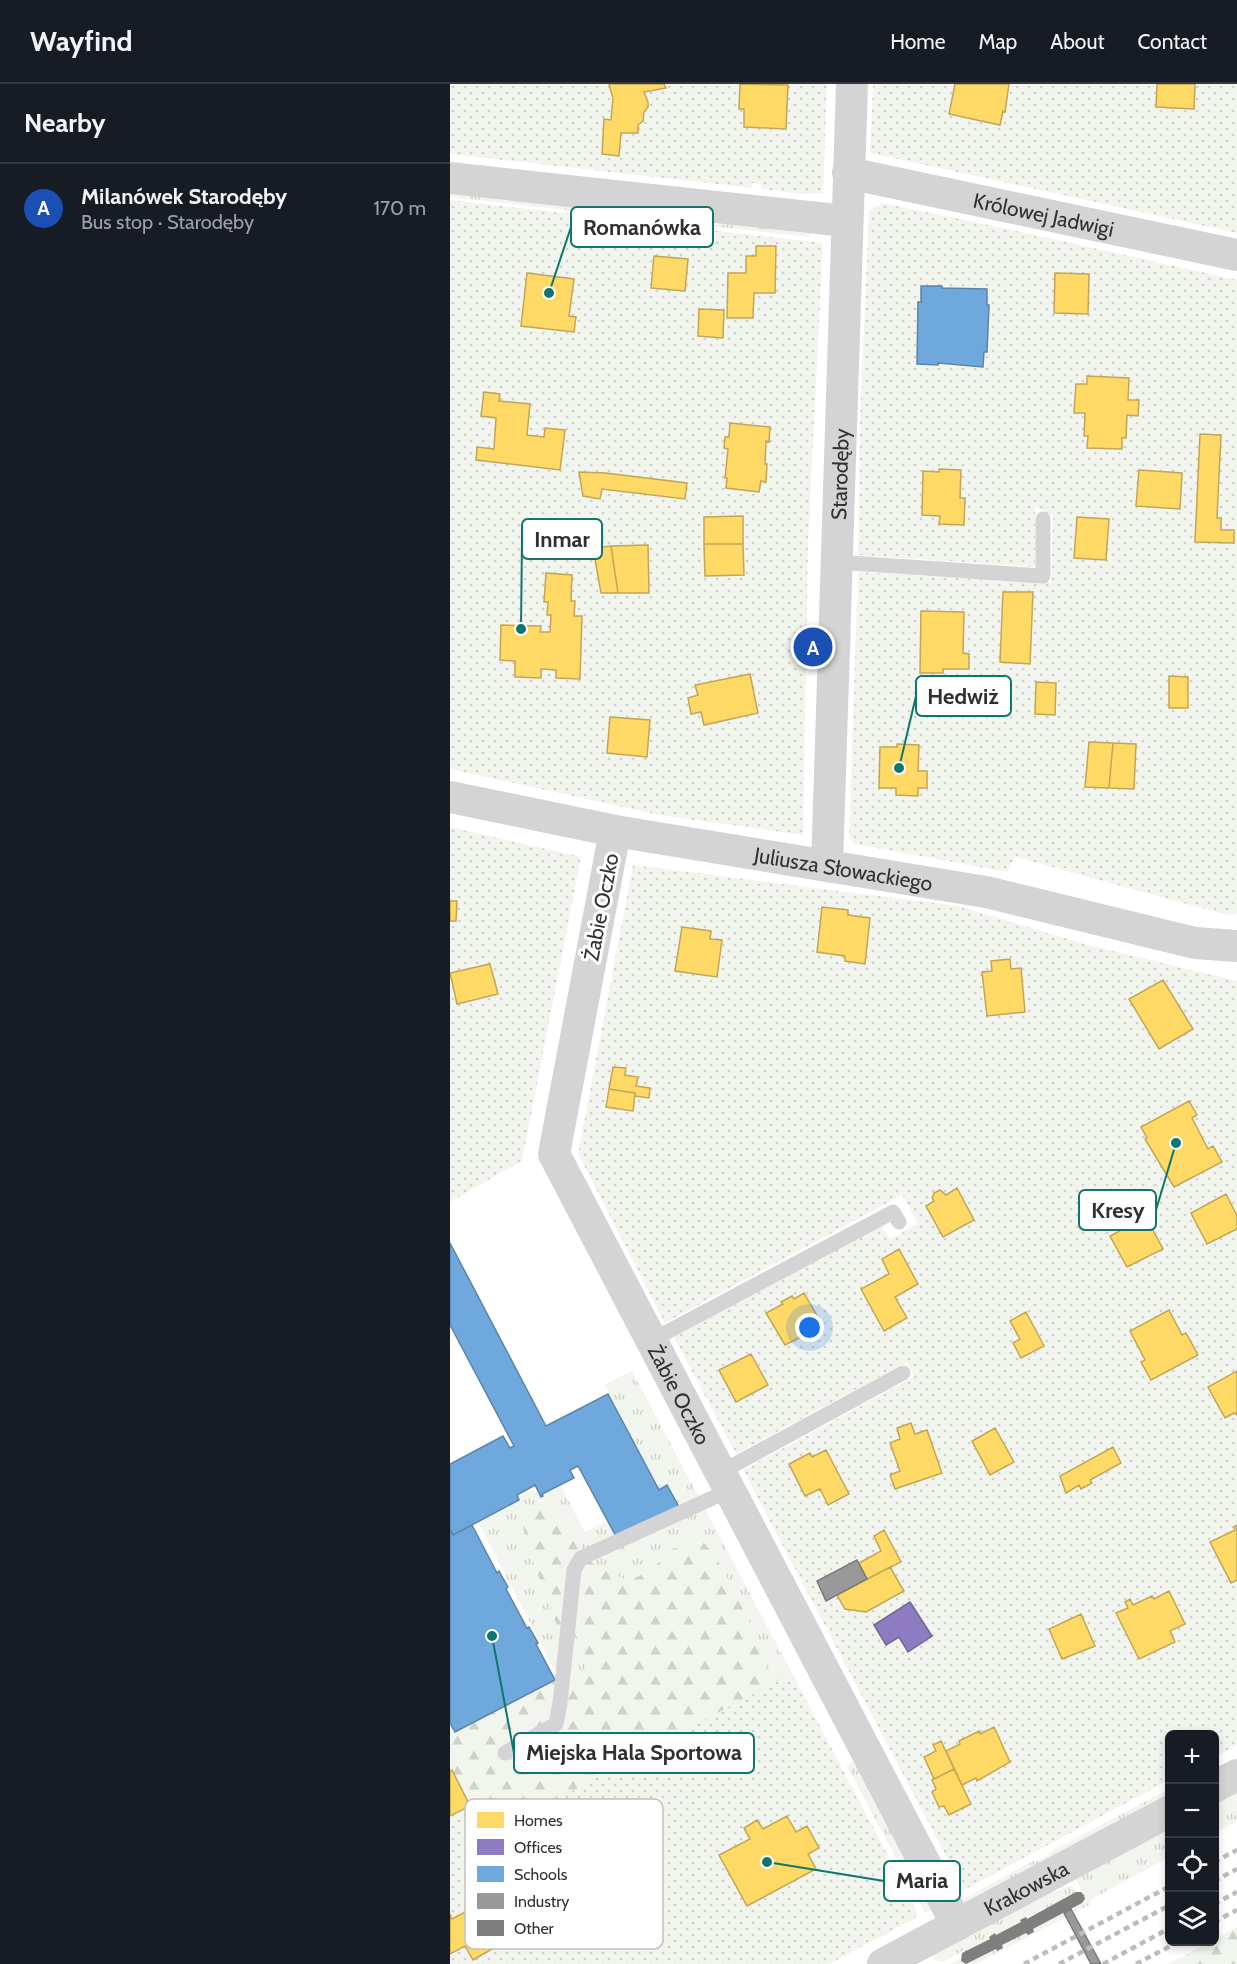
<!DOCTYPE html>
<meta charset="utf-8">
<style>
:root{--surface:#171b24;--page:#242831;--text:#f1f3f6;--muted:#9ea1a6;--line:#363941;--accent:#787878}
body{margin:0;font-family:Cabin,sans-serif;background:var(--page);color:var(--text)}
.controls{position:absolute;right:18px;bottom:18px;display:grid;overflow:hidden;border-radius:9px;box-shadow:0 3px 9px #0003}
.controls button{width:54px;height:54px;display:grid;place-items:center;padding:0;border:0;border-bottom:2px solid var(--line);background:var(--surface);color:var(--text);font:30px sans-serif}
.you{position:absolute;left:360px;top:1244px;width:21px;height:21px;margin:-15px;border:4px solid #fff;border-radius:50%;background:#1a73e8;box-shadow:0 0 0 9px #1a73e833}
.badge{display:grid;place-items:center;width:39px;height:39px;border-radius:50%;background:var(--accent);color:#fff;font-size:20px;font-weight:700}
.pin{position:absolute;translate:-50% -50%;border:3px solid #fff;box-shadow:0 2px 6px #0006}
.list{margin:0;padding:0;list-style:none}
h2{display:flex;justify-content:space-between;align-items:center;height:78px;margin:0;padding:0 24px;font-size:26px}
h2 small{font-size:20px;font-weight:400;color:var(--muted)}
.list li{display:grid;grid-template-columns:39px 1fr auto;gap:18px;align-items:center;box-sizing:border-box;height:90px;padding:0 24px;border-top:2px solid var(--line)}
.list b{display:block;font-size:22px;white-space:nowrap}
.list p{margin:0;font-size:20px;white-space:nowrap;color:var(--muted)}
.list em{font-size:20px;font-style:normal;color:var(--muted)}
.icon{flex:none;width:33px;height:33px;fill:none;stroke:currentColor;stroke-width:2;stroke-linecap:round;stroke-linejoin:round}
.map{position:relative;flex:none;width:787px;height:1880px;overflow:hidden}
header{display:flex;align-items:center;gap:36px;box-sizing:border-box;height:84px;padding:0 30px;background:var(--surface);border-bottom:2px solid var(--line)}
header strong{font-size:28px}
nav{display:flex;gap:33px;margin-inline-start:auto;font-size:21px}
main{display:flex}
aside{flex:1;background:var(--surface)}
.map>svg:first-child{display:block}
.grass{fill:url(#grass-tufts)}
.forest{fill:url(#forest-firs)}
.garden{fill:url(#garden-dots)}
.homes{fill:#ffd966;stroke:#c1a656;stroke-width:1.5}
.offices{fill:#8e7cc3;stroke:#726597;stroke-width:1.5}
.schools{fill:#6fa8dc;stroke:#5c84a8;stroke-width:1.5}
.industry{fill:#999;stroke:#7a7a7a;stroke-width:1.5}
.building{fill:#7f7f7f}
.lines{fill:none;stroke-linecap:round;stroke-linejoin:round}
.lane{stroke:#d4d4d4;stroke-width:15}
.street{stroke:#d4d4d4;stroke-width:32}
.rail{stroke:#bcbcbc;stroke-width:4.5;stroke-dasharray:6 4.5;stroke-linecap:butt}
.labels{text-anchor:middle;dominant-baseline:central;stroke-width:6;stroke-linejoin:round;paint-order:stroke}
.street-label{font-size:21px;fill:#303030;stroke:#fff}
.key{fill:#fff;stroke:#c1c1c1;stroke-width:1.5}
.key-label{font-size:16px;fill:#303030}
.leader{fill:none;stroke:#0f766e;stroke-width:2}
.callout-dot{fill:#0f766e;stroke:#fff;stroke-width:2}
.callout{fill:#fff;stroke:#0f766e;stroke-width:2}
.callout-label{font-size:22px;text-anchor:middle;font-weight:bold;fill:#303030}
</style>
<header>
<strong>Wayfind</strong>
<nav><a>Home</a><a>Map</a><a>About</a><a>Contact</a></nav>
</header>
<main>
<aside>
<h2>Nearby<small></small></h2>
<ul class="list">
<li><span class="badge" style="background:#1a4fb4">A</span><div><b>Milanówek Starodęby</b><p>Bus stop · Starodęby</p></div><em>170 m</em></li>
</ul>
</aside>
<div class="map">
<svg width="787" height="1880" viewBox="0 0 787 1880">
<defs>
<pattern id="grass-tufts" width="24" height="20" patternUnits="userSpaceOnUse" patternTransform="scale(1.5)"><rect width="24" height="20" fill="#f1f5ed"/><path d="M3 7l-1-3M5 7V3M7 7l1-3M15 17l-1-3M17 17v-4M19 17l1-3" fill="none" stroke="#cfd2cc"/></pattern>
<pattern id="forest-firs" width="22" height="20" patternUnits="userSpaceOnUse" patternTransform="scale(1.5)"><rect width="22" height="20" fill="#f1f5ed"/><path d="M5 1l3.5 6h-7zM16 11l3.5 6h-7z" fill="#cfd2cc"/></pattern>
<pattern id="garden-dots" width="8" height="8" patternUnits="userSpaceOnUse" patternTransform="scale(1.5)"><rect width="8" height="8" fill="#f1f5ed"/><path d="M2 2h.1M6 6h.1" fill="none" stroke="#cfd2cc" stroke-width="1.8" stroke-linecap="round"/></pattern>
</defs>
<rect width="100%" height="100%" fill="#fff"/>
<!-- grass -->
<path class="grass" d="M0 106 361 145 360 153 0 113Z
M182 1287 342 1589 37 1751 0 1681V1645L107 1591 26 1434 82 1406 85 1409 108 1397 135 1448 211 1409 155 1301Z
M403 1678 409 1680 484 1824 475 1829 397 1682Z
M719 1705V1715L517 1821 508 1818 583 1777 586 1778 600 1770V1768Z
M787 1706V1737L765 1749 764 1718Z
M719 1741V1773L642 1815 641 1820 526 1880H500L516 1872 514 1866 493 1878 485 1876 480 1868 602 1803 605 1808 618 1802H622L628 1814 634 1812 624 1791Z"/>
<!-- forest -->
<path class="forest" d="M95 1421 111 1433 144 1481 179 1497 202 1485 222 1465 252 1457 264 1470 293 1522 304 1549 318 1587 323 1643 89 1735C81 1730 70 1721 60 1719 35 1714 15 1733 0 1750V1641L107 1591 138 1593 128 1555 108 1544 76 1459 72 1435Z
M787 1843V1880H718L760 1858H764L765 1855Z"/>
<!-- garden -->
<path class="garden" d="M0 0H377L373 109 352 110 311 105V100L302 99V104L0 70Z
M423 0H787V149L420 69Z
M0 116 373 159 358 459 353 751 209 731 0 685Z
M433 119 576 149 787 196V829L777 831 565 773 557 788 405 760 399 753 408 488 601 499 603 432 585 422V483L408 471 410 336 419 126Z
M0 743 131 773 72 1077 0 1118Z
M183 781 508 822 638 861 787 897V1661L765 1673 764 1650H720L719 1696 514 1806 293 1386 464 1293 457 1278 286 1370 224 1253 432 1142 440 1156 468 1139 452 1111 215 1239 128 1070Z
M342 1589 466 1825 467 1830 464 1835 379 1880H0V1685L36 1753Z"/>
<!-- homes -->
<path class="homes" d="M159 0H214L216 4 194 8 198 18V23L194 28 193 37 188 41V49H171L169 72 152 70 154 35 161 36 163 14Z
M290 0 338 1 336 45 294 43V25H289Z
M505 0H559L555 28 553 27 550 41 499 30Z
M707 0H745L744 25 706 23Z
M306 162H326L325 209H304L303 234H277L278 189H296V172H306Z
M204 172 238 175 235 207 201 204Z
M77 189 124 195 119 232 126 233 124 248 71 242Z
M605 189 639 190 638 230 604 229Z
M249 225 274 226 273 254 248 252Z
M637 292 679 294 678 316H689L688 332 677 331 676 354H672V365L637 364 638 352H634L635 329H624L626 300H637Z
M34 308 50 310 49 317 80 320 77 351 94 353 95 344 115 346 110 386 26 376 27 363 44 365 46 334 31 332Z
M280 339 320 343 319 358 316 357 315 380H317L316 398 311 397 309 408 276 404 277 394H275L278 365 274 364 275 353H279Z
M750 350 771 351 767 434H771V446H784V459L745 458Z
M489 385 511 386 510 414H515L514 441 489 440 490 432 472 431 473 387 489 388Z
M689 386 732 389 730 425 686 422Z
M129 388 155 389 237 399 235 415 152 405 150 415 133 412Z
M293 432V460H254V433Z
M627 433 659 435 656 476 624 474Z
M254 460H293L294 491 255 492Z
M198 461 199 509H168L161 462Z
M161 462 168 509H151L143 464Z
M96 489 122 491 121 517H125L124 532H132L130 595 106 594V586L91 585V594L65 593V577L50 576 51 541 91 542 90 548H100L101 531H97L98 518H94Z
M553 508H583L580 580 550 578Z
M471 527 514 528 513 569 519 570V585H493V589H470Z
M300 590 308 629 254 641 251 628 241 630 238 614 248 611 245 601Z
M719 592 738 593V624H719Z
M586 598 606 599 605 631 585 630Z
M160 633 200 636 197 673 157 669Z
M639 658 663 659 659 704 635 703Z
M663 659 686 660 684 705 659 704Z
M447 660 469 661 468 687H477V704H468V712L446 711V704H429L430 663H447Z
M0 817H7L6 837H0Z
M372 823 398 826V831L420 834 415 880 395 877V872L367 868Z
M232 843 261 847 260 855 272 856 267 893 225 887Z
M560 875 561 885 571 884 575 928 537 932 532 888 542 887 541 877Z
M40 880 48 910 7 920 0 889Z
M713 896 743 945 709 965 679 915Z
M163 983 176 984 175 991 188 993 186 1002 200 1004 199 1014 185 1012V1009L159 1005Z
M159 1005 185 1009 183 1027 156 1023Z
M739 1017 747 1031 742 1034 758 1065 763 1062 772 1078 724 1103 695 1055 697 1054 691 1043Z
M507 1104 524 1136 493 1153 476 1122 484 1117 482 1114 484 1109 490 1106 496 1111Z
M776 1110 787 1132V1145L757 1160 741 1129Z
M696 1133 713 1165 677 1183 660 1152Z
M449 1165 468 1200 445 1213 457 1234 434 1247 411 1205 439 1190 432 1175Z
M354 1209 373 1242 335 1261 316 1229 333 1220 331 1218 342 1212 344 1215Z
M719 1226 732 1251 736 1249 748 1271 701 1296 691 1278 695 1276 680 1247Z
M576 1228 594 1262 571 1274 563 1259 570 1255 560 1237Z
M301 1270 318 1301 286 1318 269 1286Z
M787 1287V1331L784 1329 775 1334 758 1303Z
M461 1339 465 1350 477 1346 492 1389 445 1405 440 1391 450 1387 440 1359 450 1355 447 1344Z
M545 1344 564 1378 540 1391 522 1357Z
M663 1363 671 1379 640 1396 642 1399 631 1405 629 1401 616 1409 610 1392Z
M376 1366 399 1410 378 1421 370 1405 355 1412 339 1380 360 1369 362 1373Z
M787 1441V1496L781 1499 760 1458 785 1446 784 1443Z
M434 1446 451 1478 417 1495 409 1479 431 1467 424 1452Z
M440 1483 454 1507 416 1528 395 1525 387 1511Z
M719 1507 735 1540 720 1547 725 1558 689 1575 666 1529 678 1524 675 1518 680 1515 683 1521 702 1512 704 1515Z
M631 1530 645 1562 612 1575 599 1545Z
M544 1643 560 1678 527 1697 526 1694 512 1701 496 1667 510 1660 509 1657 529 1647 530 1650Z
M491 1657 504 1685 484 1695 474 1673 486 1667 483 1661Z
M504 1685 521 1720 499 1731 494 1722 489 1723 482 1708 486 1705 482 1696Z
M2 1686 20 1722 0 1732V1687Z
M337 1732 346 1748 357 1742 369 1764 358 1770 366 1785 297 1822 269 1771 300 1755 294 1744 307 1736 313 1745Z
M34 1818 56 1855 54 1861 50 1864 49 1861 23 1876 15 1862 0 1870V1830L2 1835Z"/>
<!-- offices -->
<path class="offices" d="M460 1518 482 1552 458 1568 449 1553 436 1561 424 1541Z"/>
<!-- schools -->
<path class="schools" d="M471 202H492V204L537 205V221H539L537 268H534L533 283 488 279V281L467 280 468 218H471Z
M0 1159 96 1342 158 1310 209 1406 217 1401 230 1425 168 1456 128 1382 120 1386 124 1394 92 1410 93 1412 91 1413 85 1401 67 1411 69 1416 3 1451 0 1445V1380L53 1352 60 1364 64 1362 0 1241Z
M22 1441 47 1489 49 1487 58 1503 56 1505 77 1544 79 1543 88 1559 86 1560 105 1596 5 1648 0 1639V1445L3 1451Z"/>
<!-- industry -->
<path class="industry" d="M407 1476 417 1495 376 1517 367 1497Z
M621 1825 651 1880H641L614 1829Z"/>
<!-- building -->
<path class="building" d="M626 1808H631L634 1811 635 1815 632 1819 583 1845 584 1848 578 1851 576 1849 552 1861 553 1864 547 1867 546 1865 516 1880 511 1877 512 1869 540 1855 539 1853 545 1849 546 1851 571 1838 570 1836 576 1833 577 1835Z"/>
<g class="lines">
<!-- lane -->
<path class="lane" d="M385 478 593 492V435
M202 1256 443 1128 449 1138
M271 1388 453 1289
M55 1669 106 1640 110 1619 124 1486 131 1474 280 1406"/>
<!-- street -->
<g class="street">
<path id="s1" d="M398 89 787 171"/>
<path d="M0 94 396 137"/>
<path id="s2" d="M0 713 165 747 536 808 745 859 787 862"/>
<path id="s3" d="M165 747 104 1070 507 1841"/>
<path id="s4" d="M377 782 402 0"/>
<path d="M764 1703 787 1691"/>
<path id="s5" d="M433 1880 720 1727"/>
</g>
<!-- rail -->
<path class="rail" d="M764 1778 787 1766
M764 1797 787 1785
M764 1820 787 1808
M764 1838 787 1826
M574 1880 720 1802
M609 1880 720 1821
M653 1880 720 1844
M686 1880 728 1858"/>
</g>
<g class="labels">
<!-- street labels -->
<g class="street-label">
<text stroke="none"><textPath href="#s1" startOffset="200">Królowej Jadwigi</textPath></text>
<text stroke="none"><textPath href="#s4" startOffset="392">Starodęby</textPath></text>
<text stroke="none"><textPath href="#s2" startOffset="400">Juliusza Słowackiego</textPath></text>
<text transform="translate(151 823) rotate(-79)">Żabie Oczko</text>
<text stroke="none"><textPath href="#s3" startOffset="600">Żabie Oczko</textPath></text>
<text stroke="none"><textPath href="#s5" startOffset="162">Krakowska</textPath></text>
</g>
</g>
<!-- legend -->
<rect x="15" y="1715" width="198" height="150" rx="9" class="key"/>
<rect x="27" y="1728" width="27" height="16" fill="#ffd966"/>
<rect x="27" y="1755" width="27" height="16" fill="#8e7cc3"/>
<rect x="27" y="1782" width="27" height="16" fill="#6fa8dc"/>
<rect x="27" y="1809" width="27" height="16" fill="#999"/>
<rect x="27" y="1836" width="27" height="16" fill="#7f7f7f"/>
<g class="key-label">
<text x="64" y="1742">Homes</text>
<text x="64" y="1769">Offices</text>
<text x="64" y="1796">Schools</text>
<text x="64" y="1823">Industry</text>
<text x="64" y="1850">Other</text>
</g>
<!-- callouts -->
<path class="leader" d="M99 209L121 143M71 545L72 455M449 684L466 612M726 1059L706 1126M42 1552L64 1669M317 1778L434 1797"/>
<g class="callout-dot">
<circle cx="99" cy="209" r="6"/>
<circle cx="71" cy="545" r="6"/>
<circle cx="449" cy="684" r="6"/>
<circle cx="726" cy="1059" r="6"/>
<circle cx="42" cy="1552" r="6"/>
<circle cx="317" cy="1778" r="6"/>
</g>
<g class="callout">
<rect x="121" y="123" width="142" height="40" rx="6"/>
<rect x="72" y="435" width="80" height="40" rx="6"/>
<rect x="466" y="592" width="95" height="40" rx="6"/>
<rect x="629" y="1106" width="77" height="40" rx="6"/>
<rect x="64" y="1649" width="240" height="40" rx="6"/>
<rect x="434" y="1777" width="76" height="40" rx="6"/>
</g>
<g class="callout-label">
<text x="192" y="151">Romanówka</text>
<text x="112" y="463">Inmar</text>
<text x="513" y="620">Hedwiż</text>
<text x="668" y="1134">Kresy</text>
<text x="184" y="1676">Miejska Hala Sportowa</text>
<text x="472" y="1804">Maria</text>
</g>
</svg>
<div class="controls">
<button>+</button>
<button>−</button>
<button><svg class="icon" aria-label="locate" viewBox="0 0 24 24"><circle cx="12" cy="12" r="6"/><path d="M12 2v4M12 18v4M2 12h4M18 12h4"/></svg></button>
<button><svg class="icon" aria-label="layers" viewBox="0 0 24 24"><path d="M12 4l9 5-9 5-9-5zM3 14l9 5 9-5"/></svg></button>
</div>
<div class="you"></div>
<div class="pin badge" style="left:363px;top:563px;background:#1a4fb4">A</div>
</div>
</main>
